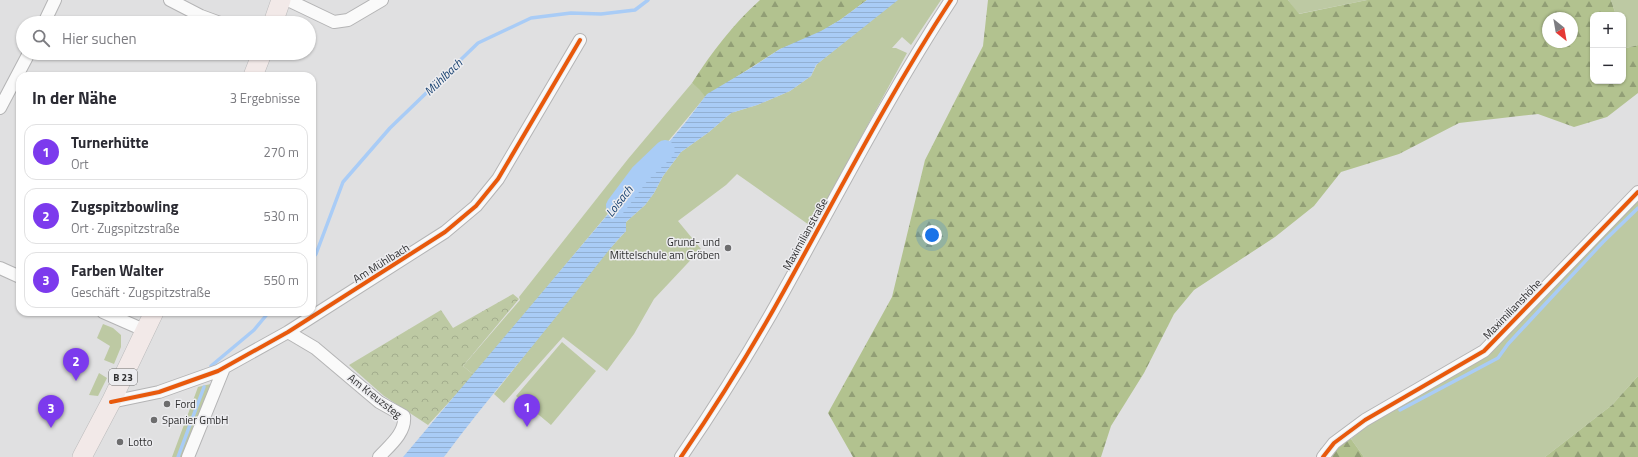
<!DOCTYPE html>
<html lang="de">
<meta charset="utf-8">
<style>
:root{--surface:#fff;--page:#f2f2f3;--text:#2b2b33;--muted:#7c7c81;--line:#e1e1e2;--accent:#7c3aed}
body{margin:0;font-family:"Titillium Web",sans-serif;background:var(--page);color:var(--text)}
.controls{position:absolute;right:12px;top:12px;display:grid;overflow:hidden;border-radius:8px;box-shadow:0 1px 3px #0004}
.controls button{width:36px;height:36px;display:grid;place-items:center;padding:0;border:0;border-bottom:1px solid var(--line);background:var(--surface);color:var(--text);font:20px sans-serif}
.compass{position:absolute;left:1542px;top:12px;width:36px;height:36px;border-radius:50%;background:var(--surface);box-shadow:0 1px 3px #0004;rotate:149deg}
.you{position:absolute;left:932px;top:235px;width:14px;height:14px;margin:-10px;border:3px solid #fff;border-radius:50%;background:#1a73e8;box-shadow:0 0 0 6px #1a73e833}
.badge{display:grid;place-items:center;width:26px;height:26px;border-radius:50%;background:var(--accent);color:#fff;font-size:13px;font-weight:700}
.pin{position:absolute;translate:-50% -33px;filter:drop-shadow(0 1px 2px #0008)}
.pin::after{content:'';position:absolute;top:21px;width:14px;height:12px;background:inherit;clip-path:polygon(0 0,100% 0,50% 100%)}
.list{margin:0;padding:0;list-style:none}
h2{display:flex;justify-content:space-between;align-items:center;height:52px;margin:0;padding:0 16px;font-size:17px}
h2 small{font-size:13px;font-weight:400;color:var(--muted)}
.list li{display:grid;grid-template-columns:26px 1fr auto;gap:12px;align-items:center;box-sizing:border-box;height:56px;margin:0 8px 8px;padding:0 8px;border:1px solid var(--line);border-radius:12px}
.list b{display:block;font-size:15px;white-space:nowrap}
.list p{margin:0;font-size:13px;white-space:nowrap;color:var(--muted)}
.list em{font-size:13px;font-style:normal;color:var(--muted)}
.icon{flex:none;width:22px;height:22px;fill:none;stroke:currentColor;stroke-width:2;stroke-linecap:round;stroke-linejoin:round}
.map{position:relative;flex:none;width:1638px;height:457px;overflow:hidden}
.search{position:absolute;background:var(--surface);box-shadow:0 1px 3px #0004;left:16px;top:16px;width:300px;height:44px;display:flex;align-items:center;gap:10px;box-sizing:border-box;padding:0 14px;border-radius:22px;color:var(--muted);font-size:15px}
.panel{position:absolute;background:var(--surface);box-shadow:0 1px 3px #0004;left:16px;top:72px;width:300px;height:244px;border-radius:12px}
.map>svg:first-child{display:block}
.grass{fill:#bdc9a3}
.forest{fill:url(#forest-firs);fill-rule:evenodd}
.park{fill:url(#park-crowns)}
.water{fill:url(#water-rules)}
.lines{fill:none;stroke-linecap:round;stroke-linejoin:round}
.stream{stroke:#a9ccf6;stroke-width:3.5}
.river{stroke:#a9ccf6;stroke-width:20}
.street-casing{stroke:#b4b4b5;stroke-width:14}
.primary-casing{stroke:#bbbbbc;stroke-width:20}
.street{stroke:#fafafa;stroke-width:12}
.primary{stroke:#f2e9e8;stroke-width:19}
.cycleway-casing{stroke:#ececef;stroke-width:6}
.cycleway{stroke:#e8590c;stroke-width:4}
.poi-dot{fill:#6d6d6e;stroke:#ececef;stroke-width:1.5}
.labels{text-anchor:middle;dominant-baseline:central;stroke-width:3;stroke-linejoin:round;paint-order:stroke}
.shield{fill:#ececef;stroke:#686869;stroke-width:1}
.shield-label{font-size:10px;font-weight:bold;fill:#2f2f30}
.street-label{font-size:11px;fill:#2f2f30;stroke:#ececef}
.poi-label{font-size:11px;fill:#2f2f30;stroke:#ececef;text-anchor:start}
.water-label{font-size:12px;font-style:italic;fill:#174170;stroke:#ececef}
</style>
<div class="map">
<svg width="1638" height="457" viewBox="0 0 1638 457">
<defs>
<pattern id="forest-firs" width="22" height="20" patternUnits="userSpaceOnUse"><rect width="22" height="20" fill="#b2c28f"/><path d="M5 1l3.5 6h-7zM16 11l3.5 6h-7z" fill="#919e75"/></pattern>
<pattern id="park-crowns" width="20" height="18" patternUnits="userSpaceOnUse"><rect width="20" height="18" fill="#bdc9a3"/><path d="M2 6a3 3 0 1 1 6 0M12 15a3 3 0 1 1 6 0" fill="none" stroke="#a3ad8d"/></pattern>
<pattern id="water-rules" width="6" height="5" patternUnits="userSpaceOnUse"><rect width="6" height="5" fill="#a9ccf6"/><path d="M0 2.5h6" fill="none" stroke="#92b0d3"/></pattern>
</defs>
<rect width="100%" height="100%" fill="#e0e0e1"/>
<!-- grass -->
<path class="grass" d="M897 0H941L911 45 902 37 892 48H896L907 53 812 227 737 174 726 185 678 221 701 249 654 299 634 334 607 371 563 337 504 403 494 394 603 256 626 231V222L645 205 654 193 663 176 681 152 709 132 731 113 757 105 790 91 811 76 817 64Z
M1288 0H1367L1298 14Z
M1611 0H1638V45L1626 48 1623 38V15H1616Z
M692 83 699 88 705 97 474 375 463 366 520 300 519 297 628 159Z
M1638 197V376L1612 405 1545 457H1364L1351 439 1377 417 1478 361Z
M103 324 113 328 121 335V347L114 364 104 360 110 346 97 338Z
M562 342 596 371 551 425 516 396Z
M99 373 107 378 98 396 89 395Z
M215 383 186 457H172L198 387Z"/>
<!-- forest -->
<path class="forest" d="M760 0H867L840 20 814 36 780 49 705 97 699 89 692 83C712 52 733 24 760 0Z
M988 0H1288L1299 14 1367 0H1611L1616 15H1593V81H1623V38L1626 48 1638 45V93L1607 117 1574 127 1538 114 1459 123 1399 154 1341 172 1314 206 1275 237 1194 290 1174 314 1144 373 1111 426 1101 457H853L828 413 892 297 925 160 983 46ZM1548 18H1572V42H1548Z
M1638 376V457H1545L1612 405Z
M1351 439 1364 457H1316L1321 448Z"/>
<!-- park -->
<path class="park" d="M513 294 519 299 463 366 474 375 428 425 384 396 349 365 441 310 453 328Z"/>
<!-- water -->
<path class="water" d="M867 0H898L816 65 811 76 790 91 757 105 731 113 709 132 681 152 663 176 654 193 645 205 626 222V231C603 255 585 282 564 307 524 357 482 406 444 457H403L685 123 707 94 751 68 780 49 821 31 840 20Z"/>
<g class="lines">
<!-- stream -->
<path class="stream" d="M312 259 316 254 343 182 390 128 478 43 531 18 571 13 601 14 635 10 648 0
M211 366 254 330 269 312
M1400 410 1498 358 1508 344 1603 242 1638 208
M178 457 204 387"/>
<!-- river -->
<path class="river" d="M616 206 640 174 665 150"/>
<!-- street casing -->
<g class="street-casing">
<path id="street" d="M170 0 201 16 220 23
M288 0 334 22 348 20 382 0
M44 23 55 0
M0 108 29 53
M0 268 20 277
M103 312 144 330
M288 332 315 348 379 402 404 416C406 433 389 446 379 457
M111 402 159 392 218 371 288 332 445 232 476 206 498 179 580 40
M188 457 224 368
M681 457C718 403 753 347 785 289 839 192 890 93 951 0
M1323 457 1334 443 1365 420 1484 351 1638 192"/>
</g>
<!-- primary casing -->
<g class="primary-casing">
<path id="primary" d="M273 23 281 0
M253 76 262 53
M82 457 111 402 154 312"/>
</g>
<!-- street -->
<use href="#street" class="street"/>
<!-- primary -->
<use href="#primary" class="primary"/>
<!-- cycleway casing -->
<g class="cycleway-casing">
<path id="cycleway" d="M111 402 159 392 218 371 288 332 445 232 476 206 498 179 580 40
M681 457C718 403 753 347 785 289 839 192 890 93 951 0
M1323 457 1334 443 1365 420 1484 351 1638 192"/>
</g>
<!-- cycleway -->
<use href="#cycleway" class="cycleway"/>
</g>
<!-- markers -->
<g class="poi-dot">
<circle cx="728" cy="248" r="4"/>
<circle cx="167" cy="404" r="4"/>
<circle cx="154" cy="420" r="4"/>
<circle cx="120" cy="442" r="4"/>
</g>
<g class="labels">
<!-- shield labels -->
<rect class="shield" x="109" y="369" width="28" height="16" rx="3"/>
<g class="shield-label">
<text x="123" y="377">B 23</text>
</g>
<!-- street labels -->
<g class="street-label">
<text transform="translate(805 234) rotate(-61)">Maximilianstraße</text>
<text transform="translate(381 263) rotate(-32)">Am Mühlbach</text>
<text transform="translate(1512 309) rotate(-46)">Maximilianshöhe</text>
<text transform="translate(375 396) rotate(38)">Am Kreuzsteg</text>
</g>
<!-- poi labels -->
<g class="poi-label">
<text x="720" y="242" text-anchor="end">Grund- und<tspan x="720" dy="13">Mittelschule am Gröben</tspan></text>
<text x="175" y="404">Ford</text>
<text x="162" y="420">Spanier GmbH</text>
<text x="128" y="442">Lotto</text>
</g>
<!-- water labels -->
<g class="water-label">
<text transform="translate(443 77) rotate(-44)">Mühlbach</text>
<text transform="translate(619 201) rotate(-52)">Loisach</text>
</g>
</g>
</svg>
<div class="controls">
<button>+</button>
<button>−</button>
</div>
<svg class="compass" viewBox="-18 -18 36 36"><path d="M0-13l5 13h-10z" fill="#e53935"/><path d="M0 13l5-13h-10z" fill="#7c7c81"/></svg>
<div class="you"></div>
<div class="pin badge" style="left:527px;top:427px">1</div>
<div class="pin badge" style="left:76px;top:381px">2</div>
<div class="pin badge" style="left:51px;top:428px">3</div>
<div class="search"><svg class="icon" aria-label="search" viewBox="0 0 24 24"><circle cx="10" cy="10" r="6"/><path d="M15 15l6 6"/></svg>Hier suchen</div>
<section class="panel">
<h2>In der Nähe<small>3 Ergebnisse</small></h2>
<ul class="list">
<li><span class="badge">1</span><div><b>Turnerhütte</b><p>Ort</p></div><em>270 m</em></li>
<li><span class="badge">2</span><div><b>Zugspitzbowling</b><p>Ort · Zugspitzstraße</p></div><em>530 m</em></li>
<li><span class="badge">3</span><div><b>Farben Walter</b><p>Geschäft · Zugspitzstraße</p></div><em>550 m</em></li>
</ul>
</section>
</div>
